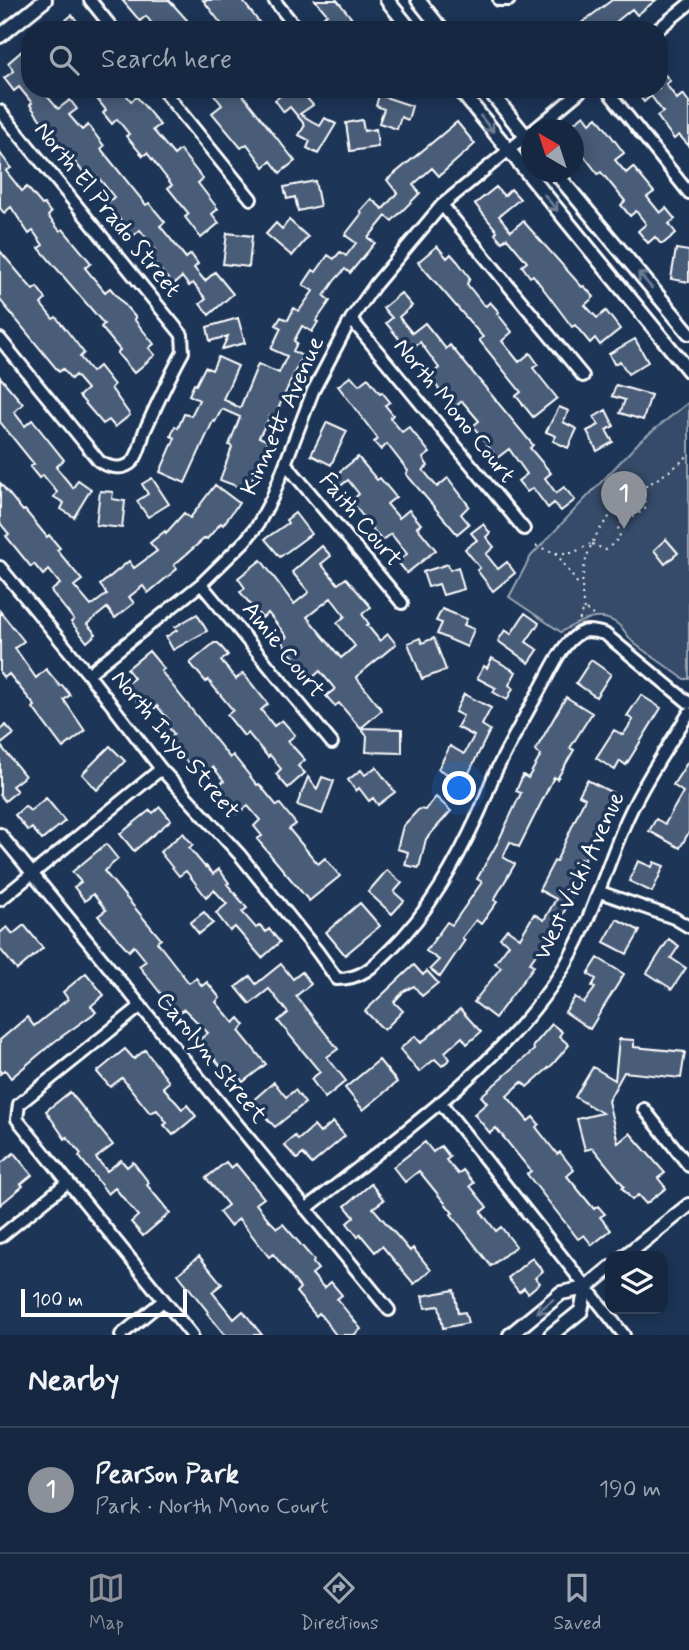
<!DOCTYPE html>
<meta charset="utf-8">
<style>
:root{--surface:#162841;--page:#23344c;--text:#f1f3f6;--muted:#9ea6b1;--line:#35445a;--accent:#8c9099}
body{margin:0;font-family:Mynerve,sans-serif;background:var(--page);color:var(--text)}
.controls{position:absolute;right:21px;bottom:21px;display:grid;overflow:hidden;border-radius:14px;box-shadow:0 4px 18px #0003}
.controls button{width:63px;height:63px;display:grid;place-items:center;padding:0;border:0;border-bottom:2px solid var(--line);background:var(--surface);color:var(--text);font:35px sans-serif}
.compass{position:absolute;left:521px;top:119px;width:63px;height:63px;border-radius:50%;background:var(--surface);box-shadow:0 4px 18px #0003;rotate:321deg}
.scale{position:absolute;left:21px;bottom:18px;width:166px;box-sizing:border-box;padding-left:7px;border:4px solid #fff;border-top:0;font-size:19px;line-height:24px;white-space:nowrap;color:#fff;-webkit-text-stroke:5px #1d3557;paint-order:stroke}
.you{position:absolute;left:460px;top:789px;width:24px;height:24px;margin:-18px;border:5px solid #fff;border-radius:50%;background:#1a73e8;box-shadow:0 0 0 10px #1a73e833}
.badge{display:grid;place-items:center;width:46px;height:46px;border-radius:50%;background:var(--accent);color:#fff;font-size:23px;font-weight:700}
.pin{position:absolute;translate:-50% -58px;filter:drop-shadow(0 2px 4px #0008)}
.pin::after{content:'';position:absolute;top:37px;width:24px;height:21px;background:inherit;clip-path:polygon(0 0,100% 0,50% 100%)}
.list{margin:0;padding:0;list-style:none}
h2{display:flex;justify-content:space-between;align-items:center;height:91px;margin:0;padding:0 28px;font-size:30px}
h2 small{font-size:23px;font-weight:400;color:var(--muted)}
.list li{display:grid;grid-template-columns:46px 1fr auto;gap:21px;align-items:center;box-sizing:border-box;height:126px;padding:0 28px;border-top:2px solid var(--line)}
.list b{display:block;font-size:26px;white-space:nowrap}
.list p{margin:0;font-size:23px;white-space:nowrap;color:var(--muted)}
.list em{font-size:23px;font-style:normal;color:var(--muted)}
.icon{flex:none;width:38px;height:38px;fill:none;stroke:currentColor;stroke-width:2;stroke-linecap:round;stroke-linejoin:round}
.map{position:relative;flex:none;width:689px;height:1335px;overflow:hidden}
.search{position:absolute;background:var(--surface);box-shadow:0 4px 18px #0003;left:21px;right:21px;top:21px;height:77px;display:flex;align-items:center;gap:18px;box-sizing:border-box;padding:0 24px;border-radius:28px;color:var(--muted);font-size:26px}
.sheet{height:217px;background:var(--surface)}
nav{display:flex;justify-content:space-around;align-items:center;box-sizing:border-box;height:98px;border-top:2px solid var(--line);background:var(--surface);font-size:19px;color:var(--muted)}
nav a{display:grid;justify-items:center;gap:4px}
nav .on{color:var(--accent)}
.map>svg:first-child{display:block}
.green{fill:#364b69;stroke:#9aa5b4;stroke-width:2}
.building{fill:#4a5d79;stroke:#fff;stroke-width:2;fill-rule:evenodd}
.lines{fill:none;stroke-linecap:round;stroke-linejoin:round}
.minor-casing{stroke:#fff;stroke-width:16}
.tertiary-casing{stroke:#fff;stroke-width:18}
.path{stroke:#fff;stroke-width:2;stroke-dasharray:2 5;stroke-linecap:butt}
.minor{stroke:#1d3557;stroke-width:10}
.tertiary{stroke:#1d3557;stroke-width:12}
.oneway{stroke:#6c7c92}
.labels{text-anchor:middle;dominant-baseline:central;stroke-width:7;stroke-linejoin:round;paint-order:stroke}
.street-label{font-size:24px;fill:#fff;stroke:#1d3557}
</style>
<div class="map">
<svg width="689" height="1335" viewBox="0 0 689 1335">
<rect width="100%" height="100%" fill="#1d3557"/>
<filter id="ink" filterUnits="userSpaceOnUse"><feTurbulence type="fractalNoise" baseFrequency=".0143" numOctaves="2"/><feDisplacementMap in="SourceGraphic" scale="14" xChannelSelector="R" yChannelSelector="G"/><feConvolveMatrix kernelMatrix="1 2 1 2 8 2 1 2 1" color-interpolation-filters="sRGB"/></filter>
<g filter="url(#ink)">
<!-- green -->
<path class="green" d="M689 402V679H684C668 667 651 656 635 644 629 639 626 632 621 627 603 609 579 621 561 632L509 597 531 556 640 441Z"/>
<!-- building -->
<path class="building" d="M122 0H169L196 30H157L146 16 140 21Z
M203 0H242L265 30H226Z
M315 0H337L361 30H322L330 23 324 16 327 14Z
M612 0H656L637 15 632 9 606 30H572Z
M72 15 84 30H54Z
M23 50 30 59V89H41L58 109 70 100 77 109 69 115 82 130 88 125 104 146 101 149 146 205 149 203 165 222 160 226 186 258 191 254 198 264 194 268 205 281 215 272 233 294 209 315 200 304 206 299 193 283 189 286 182 277 173 285 148 255 155 249 140 230 133 236 107 203 114 197 98 177 90 184 81 174 83 172 42 122 30 105 32 103 19 87 14 91 4 78 14 71 8 63Z
M659 67 670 81 666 84 677 99 683 94 689 102V146L679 135 674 139 657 116 663 112 651 96 644 102 634 89H659Z
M89 89H122L131 101 137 97 160 125 153 130 174 155 180 150 203 179 198 183 218 209 212 214 219 223 201 238 185 217 189 214 168 188 172 185 147 153 143 156 126 136 129 134 117 119 112 124 103 113 106 110Z
M210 89H238L295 161 280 173 271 161 264 167 247 144 241 148 212 113 222 105Z
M289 89H313L305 96 313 105 300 114 320 126 325 118 336 124 318 154 307 148 310 141 299 135 305 125 290 107 284 112 275 100Z
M379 95 412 106 408 120 401 117 397 129 379 123 384 109 376 106Z
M584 115 590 123 597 117 624 153 615 160 626 173 633 167 654 192 647 197 660 213 666 208 675 219 669 224 676 233 664 243H660L655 237 648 243 638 231 646 224 636 211 630 216 621 205 625 201 601 172 598 174 581 152 579 154 573 147V130L569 127Z
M362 120 364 131 376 129 378 147 350 151 346 123Z
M457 122 475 144 439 176 432 168 413 185 420 193 392 221 386 216 368 238 375 243 350 273 345 269 335 280 324 296 330 301 316 321 318 322 312 332 302 326 294 341 297 343 293 351 302 356 274 418 270 416 259 437 268 441 252 480 248 479 244 489 220 480 232 447 229 445 240 417 222 409 215 422 213 421 185 483 160 472 175 438 171 436 175 426 178 428 184 414 191 416 199 400 189 395 194 384 196 385 205 367 212 370 218 357 238 366 223 399 240 408 258 364 279 373 287 356 271 349 281 328 276 325 281 317 288 320 294 308 299 311 313 291 303 285 313 270 316 272 328 255 334 259 340 252 346 256 356 243 345 235 362 213 360 211 371 199 383 209 397 193 387 180Z
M0 153 11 168 6 171 22 191 27 187 42 205 44 204 51 213 48 216 60 231 63 229 91 263 85 268 105 292 110 288 136 318 134 319 154 344 149 348 155 355 134 373 117 353 120 350 101 327 104 324 39 248 43 245 33 231 29 234 11 207 4 213 0 208Z
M315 181 320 206 298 211 295 197 287 199 284 187Z
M496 187 504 196 511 189 520 199 499 216 511 231 523 221 582 287 584 286 594 297 585 305 597 318 606 311 620 329 600 345 595 338 590 343 575 325 572 327 533 275 530 277 522 266 527 262 507 238 502 242 495 234 497 231 475 204Z
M289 220 308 237 292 256 266 234 276 223 282 229Z
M227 233 252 236 249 267 223 264Z
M437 246 447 258 451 254 458 262 470 278 467 284 482 303 486 306 490 302 499 312 497 313 512 332 502 341 519 362 530 353 538 364 533 368 557 398 533 417 516 396 521 392 479 340 483 337 418 262Z
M676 249 689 251V282L671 279Z
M0 251 33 290 37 287 46 299 41 304 53 319 56 317 71 336 84 353 80 357 92 372 99 366 114 385 111 388 130 415 115 427 109 420 103 424 79 396 87 389 75 375 71 379 63 369 59 372 0 300Z
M401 293 412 306 399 317 412 333 425 323 446 349 450 345 533 445 530 448 551 473 545 478 556 493 564 487 575 500 561 511 554 503 548 508 533 488 527 492 518 481 527 474 509 449 497 458 473 426 479 421 462 401 454 408 445 397 429 376 439 368 420 342 409 351 386 323 392 318 383 308Z
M238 318 245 343 222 349 228 336 210 341 207 327Z
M635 339 648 362 628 374 620 361 614 364 609 354Z
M351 376 359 385 368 378 380 393 382 392 390 402 385 405 393 415 390 418 402 432 409 427 430 453 423 458 428 466 423 470 437 487 448 478 469 506 461 514 469 524 457 534 406 474 408 471 387 444 381 450 374 442 378 439 338 386Z
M0 377 23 404 14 412 25 426 32 420 64 460 56 467 73 488 78 480 91 489 74 517 61 509 64 503 54 497 57 492 43 475 39 478 30 467 34 464 0 422Z
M616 385 651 395 643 420 620 413 625 400 612 396Z
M559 407 569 411 563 422 577 429 568 448 553 441 556 436 546 432Z
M606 410 614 426 606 430 613 442 597 451 587 431 599 425 594 417Z
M327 422 347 431 331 465 311 455Z
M358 457 377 480 380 478 396 497 387 504 399 518 409 510 421 524 417 527 436 550 407 573 398 562 407 554 391 534 382 541 351 501 359 494 348 480 338 488 331 479Z
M152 478 169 504 148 517 137 501 148 494 142 484Z
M0 483 23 511 25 510 47 537 49 535 60 548 57 550 82 580 74 586 91 606 107 594 100 585 129 561 134 568 157 551 150 543 165 531 166 533 184 513 190 518 215 485 239 503 223 525 221 523 207 539 205 538 174 565 177 569 148 593 143 586 129 597 134 603 115 618 107 608 87 624 96 634 87 642 71 622 74 620 51 591 60 584 49 570 43 575 34 564 31 567 6 536 9 534 0 523Z
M100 491 113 492 112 499 125 501 122 528 96 525Z
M295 513 311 534 280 557 265 539 288 523 286 520Z
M483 524 490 533 486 537 494 547 486 554 498 569 507 562 515 573 493 591 477 570 480 568 465 549 477 540 471 533Z
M666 539 678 553 665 564 654 550Z
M322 546 331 556 321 564 338 584 346 578 371 607 362 614 369 624 367 625 380 641 388 634 396 644 356 677 382 710 361 728 402 729V753L366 752 367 736 339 703 335 706 326 696 335 689 320 671 311 679 281 641 287 637 268 613 262 618 240 592 245 588 238 578 261 560 294 604 309 592 292 572ZM331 598 345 616 337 623 355 646 341 658 307 617Z
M448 564 450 570 458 567 464 589 443 595 439 584 428 587 423 572Z
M442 609 467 619 464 625 474 629 467 647 437 634 442 623 436 621Z
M0 611 24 641 15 648 36 678 46 669 60 686 62 685 70 695 64 700 85 731 63 748 33 708 35 706 9 674 4 678 0 673Z
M525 613 539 623 526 642 538 650 529 663 498 641 505 630 511 634Z
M197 614 207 631 173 650 166 637 177 630 175 627Z
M420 638 422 643 434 638 446 670 422 679 408 643Z
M214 643H218L228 655 221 661 236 679 243 673 268 704 261 710 274 726 282 720 295 735 288 741 305 760 298 766 305 773 288 788 276 774 281 769 270 755 268 757 248 733 244 736 227 715 233 710 208 680 206 682 190 663Z
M149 651 164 669 161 671 230 758 233 755 257 785 259 784 277 806 280 804 296 824 289 829 318 864 325 858 340 876 309 901 257 839 262 836 254 826 260 820 248 806 237 814 214 789 224 781 213 767 205 774 196 763 191 767 168 739 174 734 165 723 169 720 157 706 148 714 125 685 134 678 127 669Z
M492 658 516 672 509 685 513 688 507 700 493 692 496 688 477 678 484 666 487 668Z
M591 660 611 674 596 697 576 683Z
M464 694 491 708 482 725 490 730 464 783 438 769 450 746 464 754 474 736 457 727 463 716 455 712Z
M641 695 661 708 626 765 620 761 615 770 596 758 614 730 623 735 633 720 627 716Z
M566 697 592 713 570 748 574 750 557 779 554 777 519 847 510 842 503 857 515 864 494 900 497 902 481 924 476 920 462 938 465 940 440 977 430 969 439 960 426 951 447 922 452 925 482 882 477 879 498 842 521 793 516 791 523 775 528 778 541 755 535 751Z
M6 725 14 734 0 745 25 776 12 786 17 791 5 801 0 795V730Z
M110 746 125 761 97 790 82 774Z
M689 760V832L680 848 649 831 656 819 665 824 683 792 673 785Z
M376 767 395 792 378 805 373 798 369 801 359 788 356 791 348 780 361 770 365 775Z
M308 777 317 789 322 777 334 781 322 814 297 805Z
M587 780 613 793 593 833 596 834 584 861 580 859 569 881 577 885 563 914 545 947 542 946 530 963 534 966 495 1018 474 1002 501 967 495 963 509 944 500 938 507 929 520 938 534 914 544 920 556 899 539 890 554 861 556 862 585 798 579 795Z
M436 797 451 811 426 839 419 868 405 865 408 852 397 849 403 826 419 809 425 810Z
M46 798 65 821 42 840 32 828 28 831 15 815 25 806 30 811Z
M160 807 171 820 134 851 120 834 150 810 153 813Z
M183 833 193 845 189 848 205 867 206 866 213 874 219 869 229 883 227 884 247 908 242 912 256 928 260 925 266 932 269 929 280 942 262 958 235 927 230 931 216 913 227 904 214 890 206 897 186 871 179 876 160 852Z
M106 844 118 859 104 871 161 939 157 942 189 983 196 978 202 986 207 982 220 998 216 1002 234 1023 239 1018 245 1025 239 1031 266 1064 243 1082 233 1069 227 1074 199 1040 208 1033 184 1009 177 1014 139 966 146 961 134 946 129 951 98 916 106 910 93 894 85 901 74 887 81 882 72 872Z
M638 861 652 867 654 862 664 866 652 892 629 881Z
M387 870 402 883 394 892 404 901 392 914 368 892Z
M360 903 380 926 345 955 326 932Z
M204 912 213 923 199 934 190 923Z
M617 919 640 931 627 954 604 942Z
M24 925 43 948 17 970 0 949V933L7 927 13 934Z
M669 939 679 946 671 958 686 968 672 989 647 973Z
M598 958 624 974 590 1029 565 1012 575 997 584 1003 595 988 592 986 596 979 588 974Z
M281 964 293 979 302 972 311 984 296 996 338 1049 327 1057 346 1081 325 1098 311 1079 320 1072 278 1021 288 1013 269 989 250 1004 236 987 250 976 256 984Z
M414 965 423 975 427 971 438 983 422 996 414 986 404 991 394 1002 403 1011 384 1030 365 1011Z
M86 973 104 995 91 1006 96 1012 54 1042 11 1078 5 1070 0 1074V1040L27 1017 34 1026 68 999 63 992Z
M460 1009 481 1032 467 1044 462 1037 445 1052 450 1059 442 1066 435 1059 419 1072 400 1049 415 1036 421 1043Z
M552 1024 562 1032 559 1036 569 1045 553 1064 527 1087 522 1082 507 1096 528 1121 533 1117 539 1124 536 1127 557 1154 560 1152 574 1170 567 1176 594 1209 598 1206 605 1214 600 1217 611 1230 592 1245 584 1235 578 1239 527 1174 531 1171 496 1128 490 1133 474 1114 487 1103 481 1096 534 1050 533 1046Z
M619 1039 634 1040V1047L685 1052 681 1078 624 1072 608 1101 618 1143 630 1133 665 1173 658 1178 666 1188 646 1204 638 1195 632 1200 622 1188 624 1186 593 1148 585 1150 577 1119 602 1113 575 1097 593 1067 615 1080Z
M125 1049 134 1059 145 1050 169 1082 163 1087 182 1109 187 1105 196 1116 173 1135 164 1125 167 1123 157 1110 150 1113 122 1078 110 1087 97 1072Z
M379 1060 397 1082 363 1110 345 1088Z
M274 1082 286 1097 295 1090 305 1103 275 1127 251 1102Z
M70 1092 113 1145 96 1158 107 1171 121 1160 127 1167 133 1162 149 1183 147 1185 170 1213 143 1236 131 1222 138 1216 115 1188 108 1194 79 1156 81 1154 67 1137 65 1139 46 1111Z
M333 1122 345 1136 312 1164 303 1154 297 1159 284 1145 295 1136 298 1140 314 1126 320 1133Z
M425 1142 433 1152 441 1146 450 1157 446 1160 458 1174 463 1170 474 1183 470 1186 487 1207 481 1212 496 1231 501 1227 516 1246 491 1266 451 1214 453 1213 419 1171 405 1182 393 1167Z
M14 1153 32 1175 21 1184 23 1186 0 1205V1164Z
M226 1162 231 1168 236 1164 264 1198 256 1204 269 1220 277 1228 283 1224 314 1260 313 1263 318 1269 312 1274 324 1288 331 1282 342 1295 337 1299 361 1329 354 1335H336L319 1313 316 1316 296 1292 300 1288 273 1254 269 1257 239 1219 230 1226 219 1212 228 1205 206 1178Z
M371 1184 384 1200 373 1208 410 1251 413 1248 431 1270 414 1284 382 1246 375 1252 360 1234 358 1237 347 1223 354 1217 345 1206Z
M199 1256 222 1284 212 1292 234 1319 243 1311 262 1335H225L207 1313 208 1312 178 1274Z
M532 1258 543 1271 535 1278 540 1283 528 1293 524 1288 519 1292 508 1278Z
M454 1290 458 1313 465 1312 468 1323 443 1328 439 1306 425 1308 422 1296Z"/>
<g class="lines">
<!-- minor casing -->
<g class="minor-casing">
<path id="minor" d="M90 0 114 30
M274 0 298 30
M499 0H509
M657 30 689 4
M162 89 251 199
M606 89 689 193
M0 111 182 335 183 352C169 377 157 404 145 430 141 440 140 453 133 461 124 471 109 468 99 461L0 339
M534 130 583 89
M442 205 583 376
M351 319 524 529
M286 464 402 603
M0 567 88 674 161 769 240 855 317 951 337 979C361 979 373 967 390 950 430 911 456 863 479 813 485 800 489 786 495 773 510 743 526 714 543 684 552 668 562 643 580 633 587 629 597 632 605 634L689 703
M201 584 332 743
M88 674 201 584 245 541 257 526 272 498 313 391 351 319 375 285 442 205 532 131
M0 834 389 1310
M600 892 674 918 689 927
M0 900 161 769
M141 1006 19 1104 17 1119 192 1335
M440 1102 624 1335
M644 1109 689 1166
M306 1209C392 1140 499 1068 559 975 590 927 604 871 627 819 644 782 667 748 689 713
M0 1237 68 1182
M121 1335 163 1301"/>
</g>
<!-- tertiary casing -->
<g class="tertiary-casing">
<path id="tertiary" d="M387 0 411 30
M418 0 442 30
M0 36 45 0
M459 89 689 371
M488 89 532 144
M555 172 689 333
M625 1256 689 1205
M510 1335 561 1293 586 1288 610 1268
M551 1335 581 1311 586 1288"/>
</g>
<!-- path -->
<path class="path" d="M592 544 606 550 620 537 618 527 621 523 628 521 645 509 644 488
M536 546 556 553 580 587
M556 553H573L590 544
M584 610C576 564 594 524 632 496 651 481 673 472 689 454
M580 620 579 616 584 610 591 612 594 618"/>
<!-- minor -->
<use href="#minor" class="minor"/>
<!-- tertiary -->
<use href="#tertiary" class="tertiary"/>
</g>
<!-- one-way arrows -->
<defs><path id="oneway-shaft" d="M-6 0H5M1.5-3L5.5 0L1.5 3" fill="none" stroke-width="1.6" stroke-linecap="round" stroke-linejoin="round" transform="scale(1.75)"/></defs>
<g class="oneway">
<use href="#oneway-shaft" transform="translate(487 124) rotate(51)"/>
<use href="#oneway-shaft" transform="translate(551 203) rotate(51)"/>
<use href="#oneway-shaft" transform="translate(645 280) rotate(-130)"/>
<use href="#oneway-shaft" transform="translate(545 1306) rotate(141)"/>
</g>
</g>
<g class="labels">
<!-- street labels -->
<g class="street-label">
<text transform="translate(107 210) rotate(51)">North El Prado Street</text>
<text transform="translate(454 411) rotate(51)">North Mono Court</text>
<text transform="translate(283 416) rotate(-66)">Kinnett Avenue</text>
<text transform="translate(360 520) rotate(50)">Faith Court</text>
<text transform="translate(283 650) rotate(51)">Amie Court</text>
<text transform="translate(175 745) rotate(50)">North Inyo Street</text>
<text transform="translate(580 876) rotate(-65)">West Vicki Avenue</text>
<text transform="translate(211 1058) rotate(51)">Carolyn Street</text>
</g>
</g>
</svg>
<div class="controls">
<button><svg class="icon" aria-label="layers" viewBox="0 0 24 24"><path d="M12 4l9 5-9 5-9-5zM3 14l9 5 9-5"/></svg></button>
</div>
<svg class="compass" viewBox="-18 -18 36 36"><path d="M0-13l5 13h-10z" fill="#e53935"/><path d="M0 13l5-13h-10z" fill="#9ea6b1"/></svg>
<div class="scale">100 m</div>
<div class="you"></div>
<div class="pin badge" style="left:624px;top:529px">1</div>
<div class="search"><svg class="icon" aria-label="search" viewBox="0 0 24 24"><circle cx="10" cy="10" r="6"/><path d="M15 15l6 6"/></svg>Search here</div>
</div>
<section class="sheet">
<h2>Nearby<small></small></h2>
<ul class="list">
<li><span class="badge">1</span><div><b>Pearson Park</b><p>Park · North Mono Court</p></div><em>190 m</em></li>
</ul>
</section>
<nav>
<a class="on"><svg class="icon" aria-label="map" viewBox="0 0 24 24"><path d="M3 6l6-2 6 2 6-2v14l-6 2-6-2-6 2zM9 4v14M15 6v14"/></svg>Map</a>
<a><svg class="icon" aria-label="directions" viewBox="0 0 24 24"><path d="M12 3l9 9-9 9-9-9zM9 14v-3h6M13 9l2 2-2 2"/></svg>Directions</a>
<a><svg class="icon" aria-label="saved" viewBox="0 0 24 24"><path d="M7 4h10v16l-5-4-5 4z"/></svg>Saved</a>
</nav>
